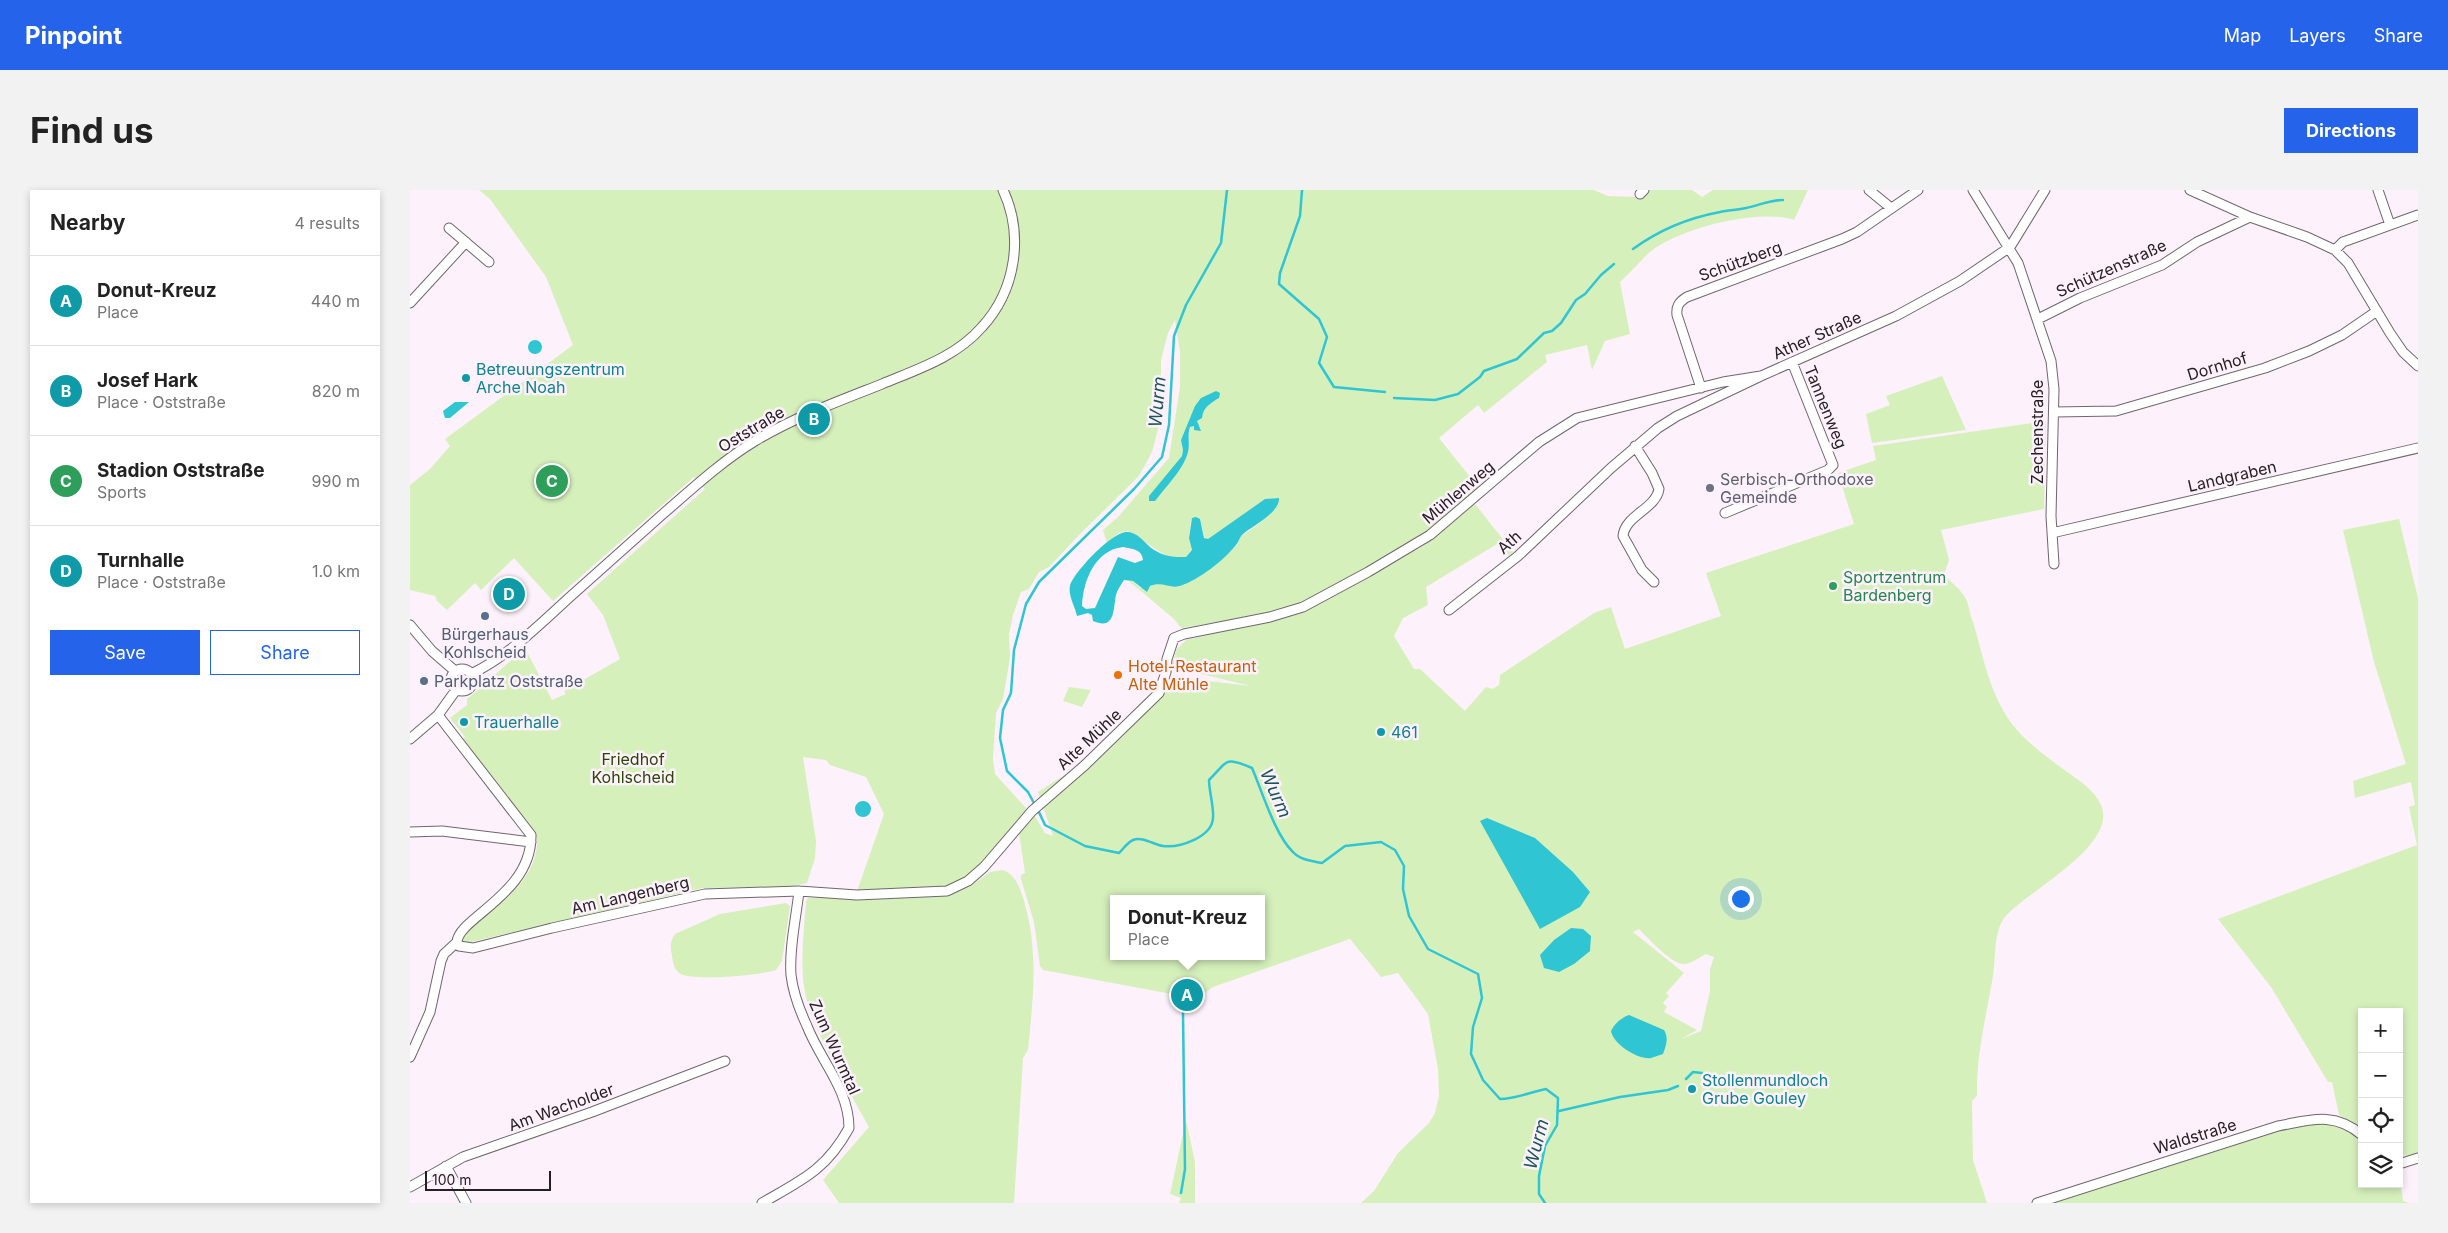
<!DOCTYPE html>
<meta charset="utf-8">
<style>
:root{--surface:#fff;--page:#f2f2f2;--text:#222;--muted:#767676;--line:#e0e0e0;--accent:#2563eb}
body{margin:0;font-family:Inter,sans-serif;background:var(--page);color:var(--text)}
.controls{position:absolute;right:15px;bottom:15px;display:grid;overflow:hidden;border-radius:0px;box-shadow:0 2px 8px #0003}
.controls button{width:45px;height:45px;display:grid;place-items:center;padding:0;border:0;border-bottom:1px solid var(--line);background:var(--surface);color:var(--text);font:25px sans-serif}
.scale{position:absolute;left:15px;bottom:12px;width:126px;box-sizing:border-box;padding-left:5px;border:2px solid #252024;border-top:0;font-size:14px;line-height:18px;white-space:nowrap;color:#252024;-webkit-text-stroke:4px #fdf1fb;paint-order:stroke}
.you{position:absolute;left:1330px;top:708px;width:18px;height:18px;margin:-12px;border:4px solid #fff;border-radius:50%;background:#1a73e8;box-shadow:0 0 0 8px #1a73e833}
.badge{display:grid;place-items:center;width:32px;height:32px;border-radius:50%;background:var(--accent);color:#fff;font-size:16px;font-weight:700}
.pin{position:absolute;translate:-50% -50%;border:2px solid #fff;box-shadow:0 1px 5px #0006}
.popup{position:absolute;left:700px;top:705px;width:155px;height:65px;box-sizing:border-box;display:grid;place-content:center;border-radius:0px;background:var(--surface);filter:drop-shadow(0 1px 4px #0005);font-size:16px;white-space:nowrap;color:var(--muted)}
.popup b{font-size:19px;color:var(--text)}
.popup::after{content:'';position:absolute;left:50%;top:100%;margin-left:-10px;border:10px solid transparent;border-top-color:var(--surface)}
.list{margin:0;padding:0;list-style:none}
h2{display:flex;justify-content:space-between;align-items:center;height:65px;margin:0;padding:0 20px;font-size:21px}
h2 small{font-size:16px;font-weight:400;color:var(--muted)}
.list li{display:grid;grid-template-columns:32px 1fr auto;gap:15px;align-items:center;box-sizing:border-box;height:90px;padding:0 20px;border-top:1px solid var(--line)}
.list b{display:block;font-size:19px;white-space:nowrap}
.list p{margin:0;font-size:16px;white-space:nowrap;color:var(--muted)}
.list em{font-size:16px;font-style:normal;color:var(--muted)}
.actions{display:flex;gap:10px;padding:15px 20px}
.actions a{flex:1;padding:11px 0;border:1px solid var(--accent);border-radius:0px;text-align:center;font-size:18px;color:var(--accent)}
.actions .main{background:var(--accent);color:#fff}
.icon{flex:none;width:28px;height:28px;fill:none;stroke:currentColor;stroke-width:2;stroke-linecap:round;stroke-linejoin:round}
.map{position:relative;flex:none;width:2008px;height:1013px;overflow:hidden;border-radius:0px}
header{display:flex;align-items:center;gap:30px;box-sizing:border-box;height:70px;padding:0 25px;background:var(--accent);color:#fff}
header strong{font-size:24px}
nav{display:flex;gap:28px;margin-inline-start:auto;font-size:18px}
.intro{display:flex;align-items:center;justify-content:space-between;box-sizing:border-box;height:120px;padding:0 30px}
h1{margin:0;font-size:35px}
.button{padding:12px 22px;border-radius:0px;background:var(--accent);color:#fff;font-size:18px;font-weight:700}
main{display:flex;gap:30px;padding:0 30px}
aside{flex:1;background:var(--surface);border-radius:0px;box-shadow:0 2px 8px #0003}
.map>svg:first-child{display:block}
.green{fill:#d6f0bc;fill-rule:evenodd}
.water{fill:#2fc5d3;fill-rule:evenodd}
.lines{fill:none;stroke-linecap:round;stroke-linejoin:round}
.stream{stroke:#2fc5d3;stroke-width:2.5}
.minor-casing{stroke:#70666e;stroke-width:11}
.minor{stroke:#fff;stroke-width:9}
.culture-dot{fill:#0f9aa8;stroke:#fdf1fb;stroke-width:2}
.worship-dot{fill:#6b7280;stroke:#fdf1fb;stroke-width:2}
.leisure-dot{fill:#2e9e5b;stroke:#fdf1fb;stroke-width:2}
.service-dot{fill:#5c6f8a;stroke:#fdf1fb;stroke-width:2}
.food-dot{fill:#e8710a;stroke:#fdf1fb;stroke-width:2}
.labels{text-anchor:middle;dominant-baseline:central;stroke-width:5;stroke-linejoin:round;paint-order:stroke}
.street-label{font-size:16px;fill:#252024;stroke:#fdf1fb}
.culture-label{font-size:16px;fill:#0d838f;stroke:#fdf1fb;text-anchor:start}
.worship-label{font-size:16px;fill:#5b616d;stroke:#fdf1fb;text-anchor:start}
.leisure-label{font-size:16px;fill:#27864d;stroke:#fdf1fb;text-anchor:start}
.service-label{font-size:16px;fill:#4e5e75;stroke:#fdf1fb}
.food-label{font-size:16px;fill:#c56008;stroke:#fdf1fb;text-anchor:start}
.park-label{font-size:16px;fill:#2c4405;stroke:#fdf1fb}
.water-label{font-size:18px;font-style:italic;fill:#1b565c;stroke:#fdf1fb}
</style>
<header>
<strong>Pinpoint</strong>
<nav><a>Map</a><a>Layers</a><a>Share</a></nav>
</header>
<div class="intro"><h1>Find us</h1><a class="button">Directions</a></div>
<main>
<aside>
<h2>Nearby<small>4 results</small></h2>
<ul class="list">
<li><span class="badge" style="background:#0f9aa8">A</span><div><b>Donut-Kreuz</b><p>Place</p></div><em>440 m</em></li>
<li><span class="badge" style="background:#0f9aa8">B</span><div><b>Josef Hark</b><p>Place · Oststraße</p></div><em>820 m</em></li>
<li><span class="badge" style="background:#2e9e5b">C</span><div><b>Stadion Oststraße</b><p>Sports</p></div><em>990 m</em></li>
<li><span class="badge" style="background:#0f9aa8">D</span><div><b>Turnhalle</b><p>Place · Oststraße</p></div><em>1.0 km</em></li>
</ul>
<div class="actions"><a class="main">Save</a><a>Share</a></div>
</aside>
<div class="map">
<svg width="2008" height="1013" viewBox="0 0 2008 1013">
<rect width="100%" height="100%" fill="#fdf1fb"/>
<!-- green -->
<path class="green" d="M69 0H1184L1198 6 1225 7 1228 10 1239 0H1282L1292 7 1303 0H1398L1384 30C1349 18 1269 38 1240 62 1230 71 1220 83 1210 92L1220 144 1195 151 1182 180 1177 155 1135 165 1137 172 1074 223 1068 215 1029 248 1068 297 1017 343 1000 354 888 414 840 427 771 438 764 429 719 391H723L730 398 750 393 769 397 793 384 827 355 831 346 846 336 866 319 855 309 798 349H795L790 329 781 330 779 348 782 360 776 367H758L718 341 709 343 697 353 693 340 708 327 759 268 770 197V162L765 130 758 143 751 170V228L742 262 729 286 670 344 639 377 629 382 619 399 611 402 603 425 599 444 600 468 593 509 586 523 583 569 585 584 617 619 568 676 554 688 537 697 447 701 474 624 456 587 420 575 416 570 393 567 406 651 405 668 397 693 378 697 293 698 56 753 51 752 56 741C85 717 129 691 127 648L52 550 55 547 40 528 57 515V509L63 504 115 458 142 510 156 504 154 501 210 469 193 425 177 404 295 299 284 287 143 411 104 368 71 400 65 393 37 420 27 411 25 406 0 400V295L20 279 40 256 35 249 163 155 136 87 80 9ZM809 208 798 215 784 237V236L780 237 776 268 749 306 738 310 772 266 773 260 771 250 786 216 791 211Z
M1532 186 1556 240 1462 253 1456 224 1480 215 1476 206Z
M1636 231 1634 319 1531 340 1539 370 1534 385C1541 392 1550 399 1555 407 1559 414 1560 425 1563 432 1572 462 1578 495 1594 522 1608 546 1631 563 1653 579 1668 590 1683 598 1691 615 1709 656 1615 702 1595 727 1583 742 1586 769 1583 786 1576 827 1566 865 1567 906L1562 911 1563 970 1577 1013H951L964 1001 988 963 1019 933 1025 923 1029 906 1028 879 1018 824 988 783 971 787 940 749 803 797 779 815 767 805 633 780 630 776 624 732 611 689V685L615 683 609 643 623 623 635 643 643 646 628 602 699 556 752 507 759 494 772 488 841 496 762 477 766 460 776 450 875 427 1012 357 1065 314 1103 362 1099 366 1087 354 1016 397 1018 415 993 428 984 446 1004 479H1010L1055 521 1076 497 1082 499 1089 495 1090 485 1184 423 1201 417 1215 459 1311 426 1296 383 1444 334 1428 283 1466 270 1463 256ZM703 709H851V766H703ZM1229 739C1237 747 1263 776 1275 774 1282 773 1290 767 1296 764L1304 767 1300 779V801L1291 841 1271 849 1287 840 1254 822 1257 817 1253 813 1259 806 1256 803 1274 783 1223 742Z
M1989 329 2008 408V964L1989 966V822H1952V940L1929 925 1922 892H1918L1861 797 1808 729 2007 655 1999 617 2005 615 2001 592 1945 608 1943 591 1996 574 1964 472 1933 340Z
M659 497 681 500 672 517 653 511Z
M593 680C606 685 610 698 614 711 629 761 623 809 618 860L613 868 604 1013H429L413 990 459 937C437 897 412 857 398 814 388 782 394 744 396 711L398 708 538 705 559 697 580 682Z
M376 713 380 716 372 771 366 780C351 785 281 792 269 783 264 779 263 772 262 766 260 758 260 750 265 744L310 724Z
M776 930 785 972V1013H769L771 1008 760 1004Z
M1924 933 1943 940 1952 949V994H1989V980L1993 1011 1999 1013H1637L1842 947 1888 935Z"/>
<!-- water -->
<path class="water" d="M118 157a7 7 0 1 1 14 0a7 7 0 1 1-14 0Z
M806 201 810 203 809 208C801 213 793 217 792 228L787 231 791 241 784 240V236L780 237C777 246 780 253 778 262 774 278 759 293 749 306L745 311H739V306L772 266 773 260 771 250 785 216 791 208Z
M45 212H59L40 228H35L33 221Z
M869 308C870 323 842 336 832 345 829 348 829 352 826 355 813 371 790 389 770 396 761 399 751 391 740 396L737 402 723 391 714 390C711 395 707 400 706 405 703 418 706 441 683 431L682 425 678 423 667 426C665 416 658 406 660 396 663 383 703 340 718 342 730 343 736 356 746 361 756 367 764 367 776 367L782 360 779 348 782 328 786 327 790 329 794 348 798 349 855 309ZM713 357C722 359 732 359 733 370L725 373 708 367 685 418 676 419 672 416C673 391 685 360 713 357Z
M445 619a8 8 0 1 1 16 0a8 8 0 1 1-16 0Z
M1077 628 1125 648 1163 682 1180 702 1170 717 1130 739 1070 631Z
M1161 738 1173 739 1181 746 1180 761 1164 774 1149 782 1134 778 1130 765 1144 750Z
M1219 825 1254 840C1259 848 1256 856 1253 864 1249 865 1245 867 1241 868 1228 870 1203 854 1201 841 1205 833 1211 828 1219 825Z"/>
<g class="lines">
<!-- stream -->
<path class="stream" d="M892 0 890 26 870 83 869 94 909 129 917 147 909 173 924 197 975 202
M1223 59C1249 40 1278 28 1310 22 1318 20 1328 20 1336 18 1350 15 1360 10 1373 10
M984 208 1025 210 1048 204 1070 187 1074 181 1107 169 1134 143 1142 141 1151 133 1166 110 1175 104 1191 85 1204 74
M625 615 618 602 597 581 590 548 593 520 601 503 604 460 616 414 629 392 724 299 752 267 759 235 764 146 776 115 811 53 817 0
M628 620 635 635 675 656 709 663C713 659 718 652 723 650 733 646 744 655 753 656 770 658 802 647 803 628 804 617 799 601 799 590 818 571 814 566 842 578 852 601 865 645 883 662 890 670 902 671 912 673L935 656 971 652 985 660 994 676 993 699 999 726 1018 759 1068 784 1072 808 1063 837 1061 864 1073 890 1090 909C1106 909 1120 902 1136 899L1148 908 1147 935 1135 956 1129 986V1004L1135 1013
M1276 889 1283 882 1292 883
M1149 921 1210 907 1258 900 1268 896
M771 1003 775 979 773 823"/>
<!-- minor casing -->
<g class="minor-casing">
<path id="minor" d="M1459 0 1481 18
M1563 0 1608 73 1641 171 1644 199 1641 326 1644 374
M1780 0 1840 27 1897 47 1925 60 1938 73 1980 143 1993 162 2008 176
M1968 0 1980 35
M1230 4 1234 0
M39 38 79 72
M1925 60 1933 52 2008 25
M0 113 56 52
M1628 129 1670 108 1752 75 1787 52 1840 27
M1291 198 1267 125C1266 116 1269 112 1277 107L1432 49 1447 42 1508 0
M1644 222 1706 221 1855 178 1899 161 1932 145 1967 121
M1225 256 1242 283 1249 299C1246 319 1215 325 1213 346L1232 380 1244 392
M1315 323 1418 280 1423 275 1382 172
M1642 343 2008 258
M1039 420 1108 366 1201 278 1248 238 1267 226 1351 186 1486 126 1550 91 1600 57 1635 0
M0 435 22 461 45 481
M41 490a11 11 0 1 1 22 0a11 11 0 1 1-22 0Z
M61 484C100 465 130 434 161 406 192 378 223 351 254 323 283 298 312 271 345 251 385 227 429 211 472 194 508 179 546 167 572 137 606 100 614 45 593 0
M28 525 121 645C122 704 48 728 47 752L49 756 63 758 79 754 142 738 295 704 389 701 447 705 537 701 558 691 574 677 622 621 675 575 749 503 756 482 757 469 764 448 774 444 860 427 893 417 958 382 1020 345 1129 252 1167 228 1313 192 1351 186
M0 549 28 525 46 500
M0 642 32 641 121 652
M0 867 20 822 31 771 34 764 47 752
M1989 974 2008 968
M36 976 56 1013
M0 997 53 967 182 922 315 871
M352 1013C392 990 416 980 439 938 439 899 410 870 397 836 390 821 383 802 381 785 379 758 386 729 389 701
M1627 1013 1868 936C1900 930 1924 921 1952 945"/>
</g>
<!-- minor -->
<use href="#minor" class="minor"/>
</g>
<!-- markers -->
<g class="culture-dot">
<circle cx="56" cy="188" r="5"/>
<circle cx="54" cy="532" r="5"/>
<circle cx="971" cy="542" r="5"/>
<circle cx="1282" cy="899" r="5"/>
</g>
<circle class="worship-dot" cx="1300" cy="298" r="5"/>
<circle class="leisure-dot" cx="1423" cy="396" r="5"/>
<g class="service-dot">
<circle cx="75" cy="426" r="5"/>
<circle cx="14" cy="491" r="5"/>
</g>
<circle class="food-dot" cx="708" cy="485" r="5"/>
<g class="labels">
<!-- street labels -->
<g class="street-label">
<text transform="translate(1330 71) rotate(-20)">Schützberg</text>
<text transform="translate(1701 78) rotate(-24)">Schützenstraße</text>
<text transform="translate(1407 145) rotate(-24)">Ather Straße</text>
<text transform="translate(1807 176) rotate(-17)">Dornhof</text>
<text transform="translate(1416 217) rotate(68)">Tannenweg</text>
<text transform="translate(341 239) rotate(-31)">Oststraße</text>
<text transform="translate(1627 242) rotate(-90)">Zechenstraße</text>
<text transform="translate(1822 286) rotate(-13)">Landgraben</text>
<text transform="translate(1048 302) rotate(-40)">Mühlenweg</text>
<text transform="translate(1099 352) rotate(-42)">Ath</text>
<text transform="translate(679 549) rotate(-43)">Alte Mühle</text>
<text transform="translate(220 705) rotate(-13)">Am Langenberg</text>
<text transform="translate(425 857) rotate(66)">Zum Wurmtal</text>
<text transform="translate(151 917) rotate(-20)">Am Wacholder</text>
<text transform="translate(1785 946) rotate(-17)">Waldstraße</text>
</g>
<!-- culture labels -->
<g class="culture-label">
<text x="66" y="179">Betreuungszentrum<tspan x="66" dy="18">Arche Noah</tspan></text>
<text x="64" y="532">Trauerhalle</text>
<text x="981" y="542">461</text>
<text x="1292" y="890">Stollenmundloch<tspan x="1292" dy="18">Grube Gouley</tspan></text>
</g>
<!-- worship labels -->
<g class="worship-label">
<text x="1310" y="289">Serbisch-Orthodoxe<tspan x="1310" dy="18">Gemeinde</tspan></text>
</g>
<!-- leisure labels -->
<g class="leisure-label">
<text x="1433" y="387">Sportzentrum<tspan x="1433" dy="18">Bardenberg</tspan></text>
</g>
<!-- service labels -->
<g class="service-label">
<text x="75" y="444">Bürgerhaus<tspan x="75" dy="18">Kohlscheid</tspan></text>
<text x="24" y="491" text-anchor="start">Parkplatz Oststraße</text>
</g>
<!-- food labels -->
<g class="food-label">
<text x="718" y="476">Hotel-Restaurant<tspan x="718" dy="18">Alte Mühle</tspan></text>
</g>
<!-- park labels -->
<g class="park-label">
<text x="223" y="569">Friedhof<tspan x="223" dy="18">Kohlscheid</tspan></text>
</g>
<!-- water labels -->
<g class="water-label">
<text transform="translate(747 212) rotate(-85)">Wurm</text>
<text transform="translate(866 603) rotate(66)">Wurm</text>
<text transform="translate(1126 954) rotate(-75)">Wurm</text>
</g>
</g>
</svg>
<div class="controls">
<button>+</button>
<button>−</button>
<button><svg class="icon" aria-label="locate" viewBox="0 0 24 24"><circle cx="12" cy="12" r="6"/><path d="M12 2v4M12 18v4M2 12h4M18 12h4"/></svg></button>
<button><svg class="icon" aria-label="layers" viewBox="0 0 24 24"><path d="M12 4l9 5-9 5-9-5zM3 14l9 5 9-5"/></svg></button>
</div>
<div class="scale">100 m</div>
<div class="you"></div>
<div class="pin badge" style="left:777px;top:805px;background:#0f9aa8">A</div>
<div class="popup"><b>Donut-Kreuz</b>Place</div>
<div class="pin badge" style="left:404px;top:229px;background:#0f9aa8">B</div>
<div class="pin badge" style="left:142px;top:291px;background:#2e9e5b">C</div>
<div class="pin badge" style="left:99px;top:404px;background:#0f9aa8">D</div>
</div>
</main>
